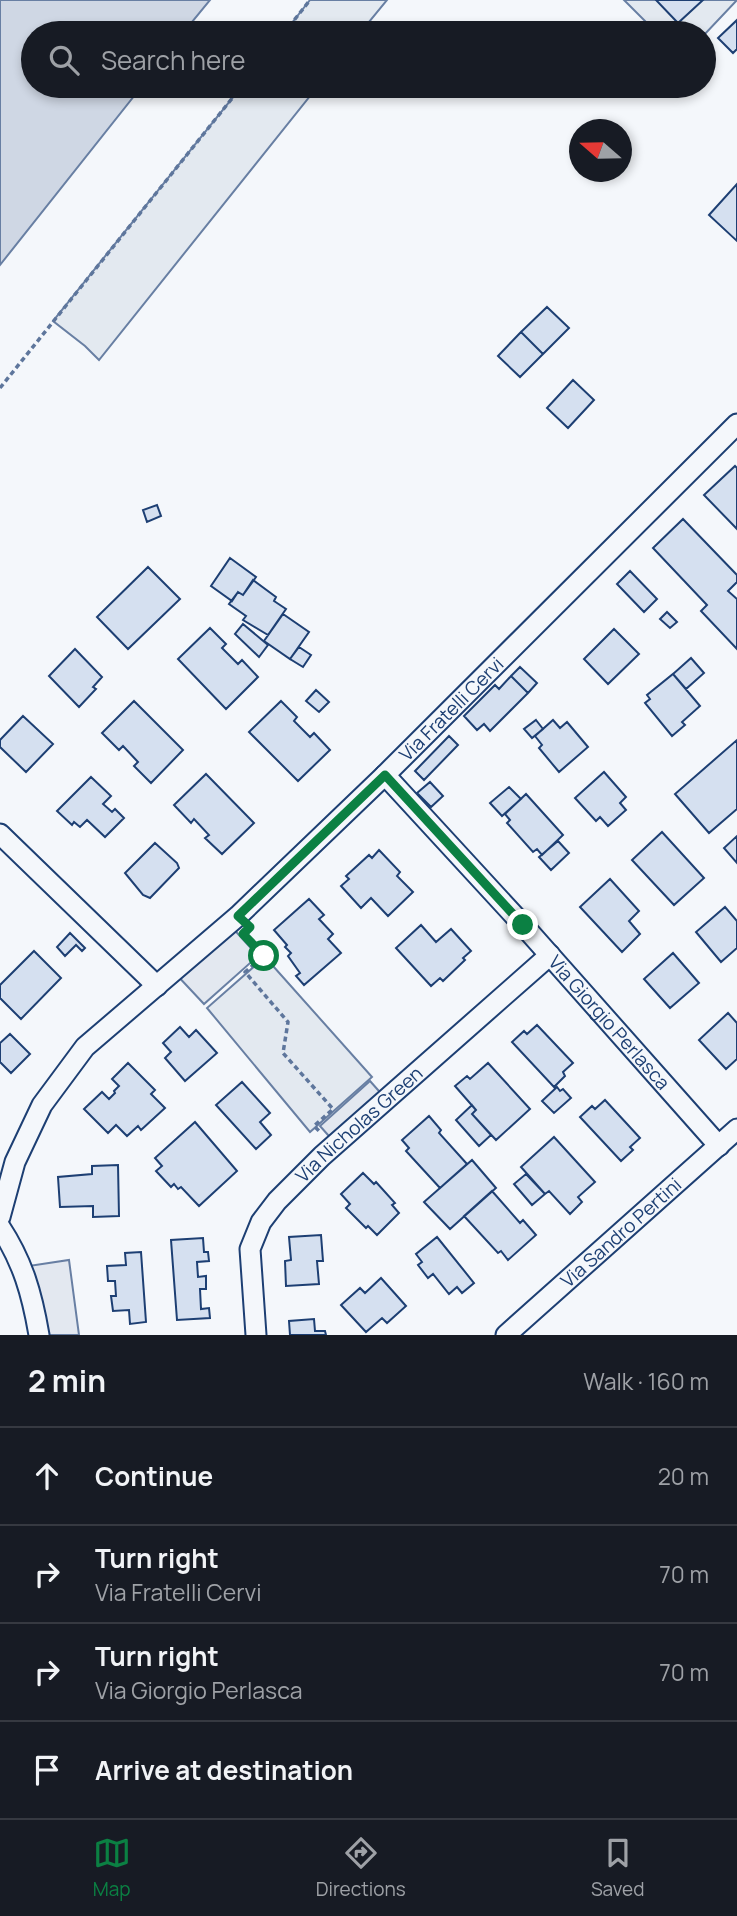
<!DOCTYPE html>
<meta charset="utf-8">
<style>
:root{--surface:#171b24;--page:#20242c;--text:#f1f3f6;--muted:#9ea1a6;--line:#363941;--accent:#0b8043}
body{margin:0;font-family:Manrope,sans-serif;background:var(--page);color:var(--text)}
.compass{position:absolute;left:569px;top:119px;width:63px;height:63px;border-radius:50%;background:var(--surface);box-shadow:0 4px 10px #0003;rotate:290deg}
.stop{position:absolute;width:21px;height:21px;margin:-16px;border:5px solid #0b8043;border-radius:50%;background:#fff}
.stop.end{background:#0b8043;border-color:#fff;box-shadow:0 2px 7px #0008}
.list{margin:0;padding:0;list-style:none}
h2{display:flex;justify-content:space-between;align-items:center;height:91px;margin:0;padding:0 28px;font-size:30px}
h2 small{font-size:23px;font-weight:400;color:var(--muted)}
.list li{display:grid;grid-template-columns:46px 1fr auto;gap:21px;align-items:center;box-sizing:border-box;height:98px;padding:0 28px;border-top:2px solid var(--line)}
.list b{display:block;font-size:26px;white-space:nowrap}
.list p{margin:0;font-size:23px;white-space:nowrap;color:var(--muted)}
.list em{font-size:23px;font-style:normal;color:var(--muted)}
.icon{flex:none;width:38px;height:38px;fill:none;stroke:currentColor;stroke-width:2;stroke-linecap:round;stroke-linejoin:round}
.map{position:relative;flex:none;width:737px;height:1335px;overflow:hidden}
.search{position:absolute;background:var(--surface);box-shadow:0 4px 10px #0003;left:21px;right:21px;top:21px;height:77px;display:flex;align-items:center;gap:18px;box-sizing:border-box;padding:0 24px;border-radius:38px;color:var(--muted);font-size:26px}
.sheet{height:483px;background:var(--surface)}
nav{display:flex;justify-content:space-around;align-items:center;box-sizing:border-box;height:98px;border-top:2px solid var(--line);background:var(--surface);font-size:19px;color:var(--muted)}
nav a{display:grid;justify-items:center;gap:4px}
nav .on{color:var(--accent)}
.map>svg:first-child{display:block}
.green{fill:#e3e9f0;stroke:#687fa3;stroke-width:2}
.parking{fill:#e3e8f0;stroke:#687fa3;stroke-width:2}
.water{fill:#cfd7e4;stroke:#687fa3;stroke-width:2}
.building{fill:#d5e0f0;stroke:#1d3f73;stroke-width:2}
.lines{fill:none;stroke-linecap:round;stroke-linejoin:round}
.minor-casing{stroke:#1d3f73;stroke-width:23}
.path{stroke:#5e769c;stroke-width:3.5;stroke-dasharray:5 3.5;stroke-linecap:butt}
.minor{stroke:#f4f7fb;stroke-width:19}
.route{stroke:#0b8043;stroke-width:9}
.labels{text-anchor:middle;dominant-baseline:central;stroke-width:5;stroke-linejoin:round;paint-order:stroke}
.street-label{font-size:19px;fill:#1d3f73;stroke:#f4f7fb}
</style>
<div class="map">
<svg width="737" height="1335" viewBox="0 0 737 1335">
<rect width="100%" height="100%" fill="#f4f7fb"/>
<!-- green -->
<path class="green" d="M310 0H387L360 33H284Z
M624 0H737L704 35V33H657Z
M242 86H318L99 360 85 346 53 321Z
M265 957 372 1077 310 1132 207 1008Z"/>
<!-- parking -->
<path class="parking" d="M229 924 258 956 204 1004 174 972Z
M370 1081 386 1099 336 1144 320 1126Z
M69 1260 79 1335H39L22 1267Z"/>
<!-- water -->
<path class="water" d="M0 0H210L183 33H33V86H142L0 265Z"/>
<!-- building -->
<path class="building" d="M656 0H703L678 23Z
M737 20V49L733 53 718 38Z
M737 184V241L709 215Z
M547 307 569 328 543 354 521 332Z
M521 332 543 354 520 377 498 356Z
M573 380 594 400 568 428 547 408Z
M735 466 737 468V529L704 495Z
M157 505 161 516 147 522 143 510Z
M683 519 737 575V582L728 591 737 599V649L701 611 707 605 653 548Z
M230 558 256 577 243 595 238 592 232 601 211 586Z
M148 567 180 599 128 649 97 617Z
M630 571 657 599 644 612 617 584Z
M253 580 276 597 274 601 286 609 268 635 243 620 246 616 229 604 238 592 243 595Z
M667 612 677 622 670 628 660 619Z
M283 614 309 632 290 659 264 641Z
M243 624 268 645 259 657 235 634Z
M210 628 226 644 222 648 238 664 242 660 258 677 226 709 178 659Z
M614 629 639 654 608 684 584 659Z
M299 647 311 655 303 667 290 659Z
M75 649 102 677 93 687 96 689 79 707 49 676Z
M691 658 704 673 686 689 673 674Z
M520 667 537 683 528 693 511 676Z
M673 674 700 706 682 722 685 725 672 736 645 703 650 699 647 695Z
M511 676 528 693 490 731 484 724 477 730 464 716 495 685 499 689Z
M316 690 329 702 319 712 306 701Z
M134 701 183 750 151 783 134 766 138 762 123 746 119 750 102 733Z
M281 701 297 717 294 721 310 737 314 733 330 750 298 781 249 732Z
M23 716 53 744 26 772 0 747V740Z
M536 720 543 729 532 738 524 729Z
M553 720 560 728 567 722 588 747 559 772 539 748 542 745 535 736Z
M449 736 458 745 424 780 415 771Z
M737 740V809L709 833 675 794Z
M604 772 626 797 620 803 626 810 608 826 600 817 596 821 575 798Z
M206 774 254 823 222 854 205 838 209 835 194 819 191 823 174 805Z
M91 777 111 796 103 804 112 812 115 809 124 818 105 837 87 820 80 827 74 822 72 825 57 811Z
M430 782 443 796 431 807 417 793Z
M509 787 521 799 502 816 490 803Z
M526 794 563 835 542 855 537 849 533 852 507 823 510 820 505 814Z
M662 832 704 878 674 905 632 860Z
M737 836V863L724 848Z
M558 841 569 853 551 870 539 857Z
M155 843 177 863 179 868 150 898 143 895 125 873Z
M379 850 400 872 397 876 413 892 388 916 371 898 361 908 341 886 349 879 346 876 369 855 372 858Z
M610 879 639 911 629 921 640 934 622 952 580 907Z
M309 899 324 915 319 919 333 934 328 939 341 953 304 985 296 976 300 973 288 956 291 953 285 947 287 945 274 930Z
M725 907 737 921V948L721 962 696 932Z
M421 925 436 942 451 929 471 951 463 958 465 960 443 981 440 978 431 986 396 948Z
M70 933 85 948 82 951 76 945 65 956 57 947Z
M34 951 61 978 21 1019 0 998V985Z
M673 953 699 983 670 1008 644 979Z
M728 1013 737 1023V1059L726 1069 699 1040Z
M537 1025 573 1063 563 1072 565 1076 554 1087 512 1042 524 1031 527 1034Z
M180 1027 189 1037 196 1030 217 1053 185 1081 165 1058 171 1052 163 1043Z
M10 1034 30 1054 11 1073 0 1062V1043Z
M128 1063 155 1090 151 1094 165 1108 141 1130 138 1126 127 1136 116 1125 108 1133 84 1109 102 1092 109 1099 115 1093 114 1091 119 1086 112 1079Z
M488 1063 530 1109 496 1140 472 1114 476 1110 455 1086 467 1076 470 1079Z
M242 1082 270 1113 260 1122 271 1135 256 1149 216 1105Z
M557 1087 560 1091 563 1089 571 1098 554 1113 542 1101Z
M605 1100 640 1138 630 1147 633 1150 621 1161 580 1117 592 1106 595 1109Z
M472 1105 476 1110 472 1114 491 1135 479 1146 456 1120Z
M429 1116 441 1130 439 1133 467 1164 440 1188 406 1151 409 1148 402 1140Z
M195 1122 237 1171 199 1206 181 1187 178 1189 174 1184 171 1187 156 1171 162 1166 155 1158Z
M554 1137 595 1182 578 1197 582 1202 570 1214 549 1191 545 1194 521 1167Z
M472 1160 496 1188 450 1229 424 1202Z
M118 1165 119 1216 93 1217V1206L60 1207 58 1177 92 1174V1166Z
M363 1173 374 1184 376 1182 395 1203 392 1205 399 1213 377 1235 368 1226 366 1228 346 1208 350 1204 341 1194Z
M526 1174 545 1194 532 1205 514 1184Z
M492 1191 520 1223 523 1220 536 1235 508 1260 501 1251 498 1253 464 1216Z
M321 1235 323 1261H317L319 1284 286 1286 285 1261 291 1260 289 1237Z
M437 1237 474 1283 462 1293 457 1287 449 1294 433 1274 428 1278 418 1265 422 1262 416 1254Z
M203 1238 204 1252H208L209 1261 197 1262 198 1277 206 1276V1289H200L201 1309 209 1308 210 1318 177 1320 171 1240Z
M141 1252 146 1322 130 1324 129 1310 113 1311 111 1296H116L115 1281H108L107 1266 126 1265 125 1253Z
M381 1278 406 1306 387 1323 382 1318 366 1332 341 1305 360 1288 365 1293Z
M314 1319 315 1331H325L326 1335H290L289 1321Z"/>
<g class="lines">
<!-- minor casing -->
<g class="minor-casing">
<g id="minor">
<path id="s1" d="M385 775 523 925 719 1146"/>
<path d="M0 834 157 986"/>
<path id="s2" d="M0 1217 15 1162 42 1105 85 1047 238 916 385 775 737 424"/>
<path d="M0 1227C23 1262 32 1294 39 1335"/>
<path id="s3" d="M256 1335 250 1249 261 1222 277 1201 322 1156 550 955"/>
<path id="s4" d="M506 1335 737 1129"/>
</g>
</g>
<!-- path -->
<path class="path" d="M284 33 310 0
M0 388 242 86
M243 934 264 956 245 972 288 1022 283 1053 333 1109 314 1126 321 1133"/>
<!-- minor -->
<use href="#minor" class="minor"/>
</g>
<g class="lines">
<!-- route -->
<path class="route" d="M264 956 243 934 250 927 238 916 385 775 523 925"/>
</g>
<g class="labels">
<!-- street labels -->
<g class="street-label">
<text stroke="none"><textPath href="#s2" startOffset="691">Via Fratelli Cervi</textPath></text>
<text stroke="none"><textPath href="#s1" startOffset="334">Via Giorgio Perlasca</textPath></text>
<text stroke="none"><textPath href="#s3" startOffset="254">Via Nicholas Green</textPath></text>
<text stroke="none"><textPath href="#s4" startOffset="154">Via Sandro Pertini</textPath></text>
</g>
</g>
</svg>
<svg class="compass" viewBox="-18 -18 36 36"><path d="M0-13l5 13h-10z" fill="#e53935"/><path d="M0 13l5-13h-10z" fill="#9ea1a6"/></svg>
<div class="stop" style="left:264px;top:956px"></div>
<div class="stop end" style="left:523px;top:925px"></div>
<div class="search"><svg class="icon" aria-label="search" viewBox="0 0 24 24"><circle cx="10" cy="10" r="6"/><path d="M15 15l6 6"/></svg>Search here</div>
</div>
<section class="sheet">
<h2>2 min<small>Walk · 160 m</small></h2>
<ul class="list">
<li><svg class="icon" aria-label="ahead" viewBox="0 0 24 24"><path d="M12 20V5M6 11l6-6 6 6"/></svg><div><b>Continue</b></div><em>20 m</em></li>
<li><svg class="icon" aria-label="right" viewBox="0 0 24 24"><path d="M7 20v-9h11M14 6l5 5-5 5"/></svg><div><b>Turn right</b><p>Via Fratelli Cervi</p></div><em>70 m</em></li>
<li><svg class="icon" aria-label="right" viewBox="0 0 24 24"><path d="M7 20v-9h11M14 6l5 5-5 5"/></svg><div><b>Turn right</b><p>Via Giorgio Perlasca</p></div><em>70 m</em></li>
<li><svg class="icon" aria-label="arrive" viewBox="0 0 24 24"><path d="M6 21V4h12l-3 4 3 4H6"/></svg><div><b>Arrive at destination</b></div></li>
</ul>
</section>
<nav>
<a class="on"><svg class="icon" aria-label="map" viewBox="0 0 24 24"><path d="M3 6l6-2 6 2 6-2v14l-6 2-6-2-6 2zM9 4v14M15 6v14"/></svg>Map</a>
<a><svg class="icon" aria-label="directions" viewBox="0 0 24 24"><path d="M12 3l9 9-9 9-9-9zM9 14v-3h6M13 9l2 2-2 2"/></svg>Directions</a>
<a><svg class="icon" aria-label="saved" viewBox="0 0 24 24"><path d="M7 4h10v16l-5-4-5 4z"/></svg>Saved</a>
</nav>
